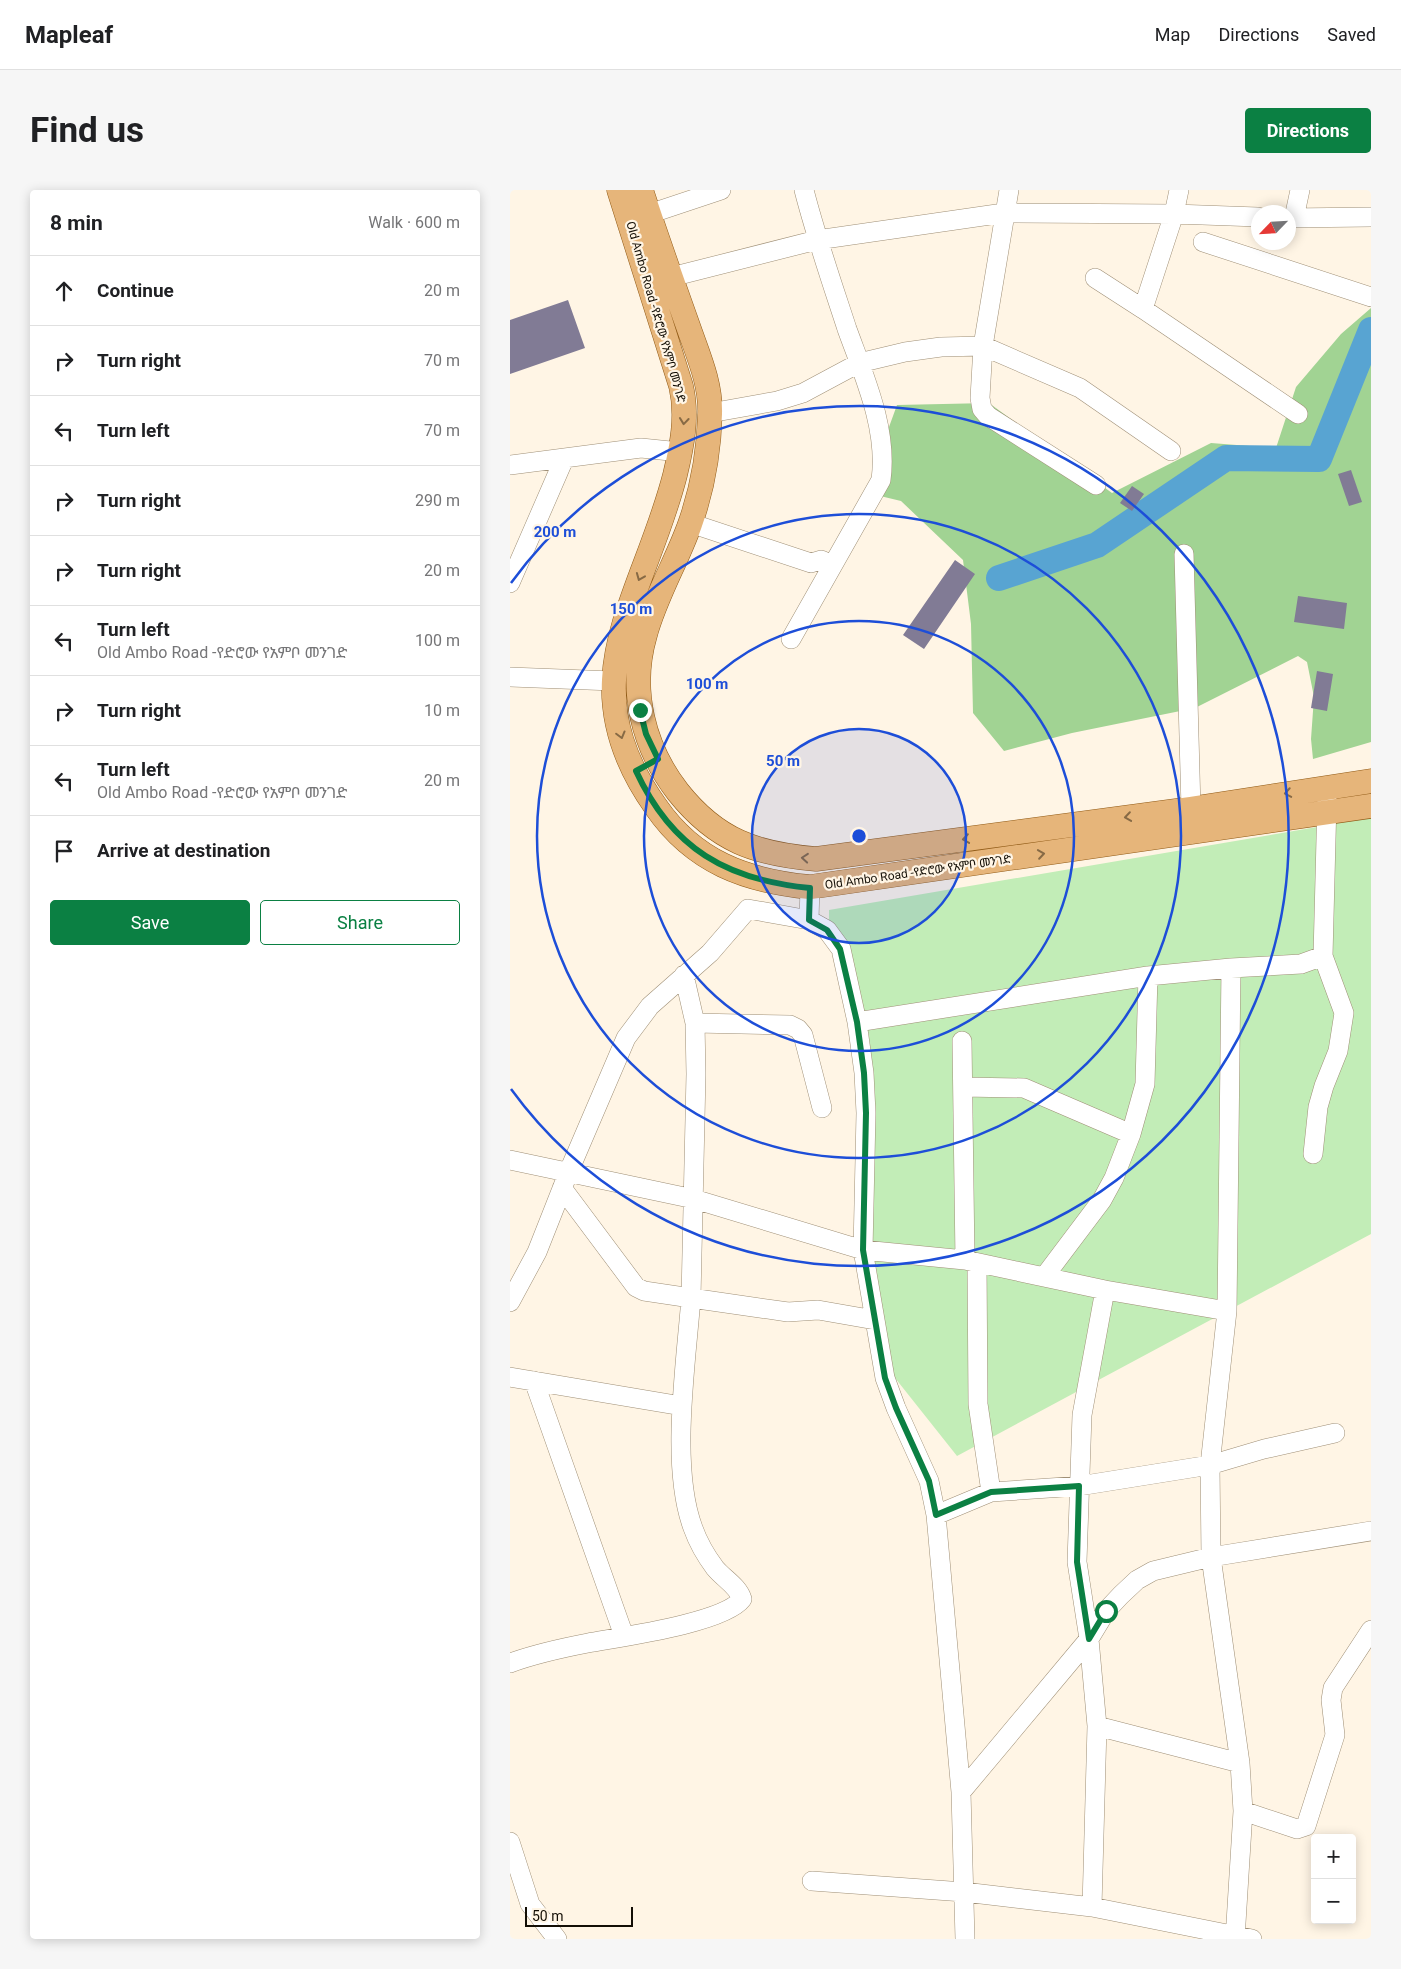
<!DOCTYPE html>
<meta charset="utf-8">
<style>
:root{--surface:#fff;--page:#f6f6f6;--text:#202124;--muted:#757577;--line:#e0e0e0;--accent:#0b8043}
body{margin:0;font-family:Roboto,"Noto Sans Ethiopic",sans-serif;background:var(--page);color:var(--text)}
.controls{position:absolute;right:15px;bottom:15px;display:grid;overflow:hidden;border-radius:5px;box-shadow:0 2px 12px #0003}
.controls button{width:45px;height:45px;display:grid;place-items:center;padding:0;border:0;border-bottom:1px solid var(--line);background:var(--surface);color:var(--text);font:25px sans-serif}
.compass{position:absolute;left:741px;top:15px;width:45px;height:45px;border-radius:50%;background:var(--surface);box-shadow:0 2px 12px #0003;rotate:245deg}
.scale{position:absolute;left:15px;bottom:12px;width:108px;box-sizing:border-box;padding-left:5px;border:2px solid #130e05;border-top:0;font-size:14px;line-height:18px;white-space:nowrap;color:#130e05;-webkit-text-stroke:4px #fff5e5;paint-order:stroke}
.stop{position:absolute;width:15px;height:15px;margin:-11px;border:4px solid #0b8043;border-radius:50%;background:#fff}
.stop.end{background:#0b8043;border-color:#fff;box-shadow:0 1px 5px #0008}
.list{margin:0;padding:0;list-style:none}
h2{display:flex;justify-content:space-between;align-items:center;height:65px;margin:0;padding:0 20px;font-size:21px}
h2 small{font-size:16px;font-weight:400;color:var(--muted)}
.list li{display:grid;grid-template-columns:32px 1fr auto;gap:15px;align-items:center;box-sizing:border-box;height:70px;padding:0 20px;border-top:1px solid var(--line)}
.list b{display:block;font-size:19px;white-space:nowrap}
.list p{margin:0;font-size:16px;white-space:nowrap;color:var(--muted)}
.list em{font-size:16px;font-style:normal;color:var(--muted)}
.actions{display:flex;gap:10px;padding:15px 20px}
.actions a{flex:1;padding:11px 0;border:1px solid var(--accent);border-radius:5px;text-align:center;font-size:18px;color:var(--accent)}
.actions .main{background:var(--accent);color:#fff}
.icon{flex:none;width:28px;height:28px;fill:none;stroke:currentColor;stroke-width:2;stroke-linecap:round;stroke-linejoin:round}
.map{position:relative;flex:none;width:861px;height:1749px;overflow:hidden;border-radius:5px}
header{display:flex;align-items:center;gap:30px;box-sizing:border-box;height:70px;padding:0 25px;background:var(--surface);border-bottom:1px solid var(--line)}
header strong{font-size:24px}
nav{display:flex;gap:28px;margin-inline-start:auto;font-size:18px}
.intro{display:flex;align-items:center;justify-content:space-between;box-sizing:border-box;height:120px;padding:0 30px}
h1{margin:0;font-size:35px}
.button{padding:12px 22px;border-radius:5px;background:var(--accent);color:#fff;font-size:18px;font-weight:700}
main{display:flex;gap:30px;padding:0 30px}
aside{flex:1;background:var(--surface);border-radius:5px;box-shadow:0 2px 12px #0003}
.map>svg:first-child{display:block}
.green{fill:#c2edb7}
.forest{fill:#a1d393}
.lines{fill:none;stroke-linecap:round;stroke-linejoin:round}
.river{stroke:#58a4d2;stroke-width:26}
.building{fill:#817b95}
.minor-casing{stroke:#9f8f76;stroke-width:20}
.major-casing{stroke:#915b17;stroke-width:25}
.minor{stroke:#fff;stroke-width:19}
.major{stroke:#e6b57a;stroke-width:24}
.oneway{stroke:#876a45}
.route{stroke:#0b8043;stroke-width:6}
.ring{fill:none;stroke:#1d4ed8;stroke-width:2.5}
.labels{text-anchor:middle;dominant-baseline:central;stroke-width:4.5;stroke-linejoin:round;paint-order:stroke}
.street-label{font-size:12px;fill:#130e05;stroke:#fff5e5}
.centre{fill:#1d4ed8;stroke:#fff5e5;stroke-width:2.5}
.ring-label{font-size:15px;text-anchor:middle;font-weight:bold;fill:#1d4ed8;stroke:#fff5e5;stroke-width:4.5;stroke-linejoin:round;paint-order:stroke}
</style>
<header>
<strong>Mapleaf</strong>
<nav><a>Map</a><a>Directions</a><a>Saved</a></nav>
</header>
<div class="intro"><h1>Find us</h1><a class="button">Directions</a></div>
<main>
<aside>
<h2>8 min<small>Walk · 600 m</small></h2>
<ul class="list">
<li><svg class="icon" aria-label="ahead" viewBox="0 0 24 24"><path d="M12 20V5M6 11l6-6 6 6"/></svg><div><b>Continue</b></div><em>20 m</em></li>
<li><svg class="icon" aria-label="right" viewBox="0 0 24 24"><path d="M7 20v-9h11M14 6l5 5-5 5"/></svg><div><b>Turn right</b></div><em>70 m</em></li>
<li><svg class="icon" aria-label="left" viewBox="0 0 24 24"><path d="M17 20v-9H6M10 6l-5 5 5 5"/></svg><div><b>Turn left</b></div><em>70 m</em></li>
<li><svg class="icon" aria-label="right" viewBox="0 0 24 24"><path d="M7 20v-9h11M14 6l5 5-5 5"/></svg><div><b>Turn right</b></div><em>290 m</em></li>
<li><svg class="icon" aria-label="right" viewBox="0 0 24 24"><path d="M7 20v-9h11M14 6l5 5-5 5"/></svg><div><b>Turn right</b></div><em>20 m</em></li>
<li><svg class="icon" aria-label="left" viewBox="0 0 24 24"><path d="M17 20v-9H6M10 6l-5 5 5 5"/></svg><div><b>Turn left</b><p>Old Ambo Road -የድሮው የአምቦ መንገድ</p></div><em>100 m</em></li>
<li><svg class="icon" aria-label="right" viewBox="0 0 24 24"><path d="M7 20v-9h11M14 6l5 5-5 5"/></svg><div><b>Turn right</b></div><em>10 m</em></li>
<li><svg class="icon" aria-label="left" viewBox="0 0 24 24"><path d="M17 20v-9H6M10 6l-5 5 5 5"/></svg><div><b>Turn left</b><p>Old Ambo Road -የድሮው የአምቦ መንገድ</p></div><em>20 m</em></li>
<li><svg class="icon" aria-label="arrive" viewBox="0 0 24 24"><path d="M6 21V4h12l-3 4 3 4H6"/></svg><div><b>Arrive at destination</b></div></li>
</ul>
<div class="actions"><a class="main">Save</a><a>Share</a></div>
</aside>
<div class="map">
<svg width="861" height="1749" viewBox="0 0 861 1749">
<rect width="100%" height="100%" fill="#fff5e5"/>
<!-- green -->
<path class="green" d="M861 625V1044L447 1266 370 1169 360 1039 366 919 351 837 319 736V720L813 636Z"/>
<!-- forest -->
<path class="forest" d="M861 118V552L803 569 801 549 804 507 797 472 788 466 685 518 562 543 494 561 463 523 461 434 453 370 391 311 366 305 363 281 387 215 479 213 602 303 701 253 766 258 786 197 831 144Z"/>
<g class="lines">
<!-- river -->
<path class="river" d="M489 388 587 355 716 268 809 269 861 140"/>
</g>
<!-- building -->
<path class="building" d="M58 110 75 158 0 184V130Z
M841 280 852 312 839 316 828 284Z
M622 296 634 304 622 321 610 313Z
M445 370 465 384 414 459 393 445Z
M788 406 837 413 834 439 784 432Z
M807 481 823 484 817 521 801 518Z"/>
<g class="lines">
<!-- minor casing -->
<g class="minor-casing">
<path id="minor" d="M499 0 473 156 470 208 472 219 478 226 586 295
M669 0 664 24 633 119 788 224
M139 24 211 0
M778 28 861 27
M784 28 790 0
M693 52 861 107
M161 87 307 50 494 23 664 24 748 27
M585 88 633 119
M200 223 267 211 293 203 349 173 395 162 431 157 473 156 570 198 661 261
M0 275 131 258 170 262
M180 333 301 373 311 370 323 375
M674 364 681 619
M0 393 54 269
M281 449 371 290C378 239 354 186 337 139 322 93 306 47 294 0
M0 487 103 491
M300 697 299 730 317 740 331 759 347 832 354 883 356 923 353 1060 375 1188 386 1218 419 1291 426 1325 451 1602 455 1749
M721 778 717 1121 700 1275 701 1367 730 1573 733 1621 725 1749
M347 832 638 786 721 778 791 774 813 766 817 610
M185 833 280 835 288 839 293 845 312 918
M452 851 455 1070
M453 897 514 898 621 944
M803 964 808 917 814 896 828 861 834 823 813 766
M0 970 184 1009 353 1060 455 1070 595 1100 572 1225 567 1372 579 1449 587 1536 730 1573
M52 998 126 1097 134 1101 181 1108 186 884 185 833 174 785
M467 1073 468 1214 481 1302
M534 1087 592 1010 604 988 621 944 635 894 638 786
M595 1100 717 1121
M0 1112 27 1062 59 981 116 848 140 816 200 763 238 719 299 730
M0 1187 172 1216
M24 1191 114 1446
M426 1325 481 1302 569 1296 700 1275 754 1259 825 1243
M0 1473C25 1464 52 1458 78 1453 110 1447 214 1433 232 1409 228 1396 214 1389 205 1378 196 1366 188 1352 183 1338 160 1277 176 1174 181 1108L278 1122 308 1120 365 1130
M451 1602 579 1449 596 1421 611 1405 627 1390 643 1381 701 1367 861 1341
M733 1621 787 1639 796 1636 825 1545 821 1510 823 1498 861 1440
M0 1652 20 1714 47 1749
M302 1691 454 1702 582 1717 742 1749
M582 1717 587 1536"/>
</g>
<!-- major casing -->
<g class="major-casing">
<path id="major" d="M109 0 171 196C178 226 172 256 165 285 133 410 56 491 146 617 184 672 236 691 300 697L861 616
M131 0C146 46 162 91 178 136 188 165 201 193 200 224 199 260 192 300 180 334 167 371 145 407 135 445 119 500 133 557 168 602 207 651 246 664 306 669L681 619 861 591"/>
</g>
<!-- minor -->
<use href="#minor" class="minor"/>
<!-- major -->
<use href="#major" class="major"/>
</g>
<!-- one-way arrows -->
<defs><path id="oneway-chevron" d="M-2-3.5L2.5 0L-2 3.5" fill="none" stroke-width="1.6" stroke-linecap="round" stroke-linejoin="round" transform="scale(1.25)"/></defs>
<g class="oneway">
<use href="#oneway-chevron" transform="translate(174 231) rotate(96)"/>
<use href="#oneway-chevron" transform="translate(130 387) rotate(112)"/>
<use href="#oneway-chevron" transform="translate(111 545) rotate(75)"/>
<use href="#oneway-chevron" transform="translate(778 603) rotate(170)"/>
<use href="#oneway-chevron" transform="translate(618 627) rotate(172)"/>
<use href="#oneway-chevron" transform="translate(456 649) rotate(172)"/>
<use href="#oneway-chevron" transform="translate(531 664) rotate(-8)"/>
<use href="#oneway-chevron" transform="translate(295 668) rotate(-175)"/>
</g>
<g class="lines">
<!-- route -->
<path class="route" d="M130 520 136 544 148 569 126 581C162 659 217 690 300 698L299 730 317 740 330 759 347 832 354 883 356 923 353 1060 375 1188 386 1218 419 1291 426 1325 481 1302 569 1296 567 1372 579 1449 596 1421"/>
</g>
<!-- distance rings -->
<circle cx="349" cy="646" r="107" fill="#1d4ed8" fill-opacity=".12"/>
<g class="ring">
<circle cx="349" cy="646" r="107"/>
<circle cx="349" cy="646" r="215"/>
<circle cx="349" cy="646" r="322"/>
<path d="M1 393A430 430 0 1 1 1 899"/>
</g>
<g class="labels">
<!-- street labels -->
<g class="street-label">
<text transform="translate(146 122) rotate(74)">Old Ambo Road -የድሮው የአምቦ መንገድ</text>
<text transform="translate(408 682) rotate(-8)">Old Ambo Road -የድሮው የአምቦ መንገድ</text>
</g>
</g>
<circle cx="349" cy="646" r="8" class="centre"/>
<g class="ring-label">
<text x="45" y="347">200 m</text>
<text x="121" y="424">150 m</text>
<text x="197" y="499">100 m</text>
<text x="273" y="576">50 m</text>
</g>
</svg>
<div class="controls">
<button>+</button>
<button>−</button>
</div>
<svg class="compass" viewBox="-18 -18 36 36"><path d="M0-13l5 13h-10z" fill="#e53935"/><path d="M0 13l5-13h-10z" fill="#757577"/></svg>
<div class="scale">50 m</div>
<div class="stop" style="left:596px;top:1421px"></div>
<div class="stop end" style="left:130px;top:520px"></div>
</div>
</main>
